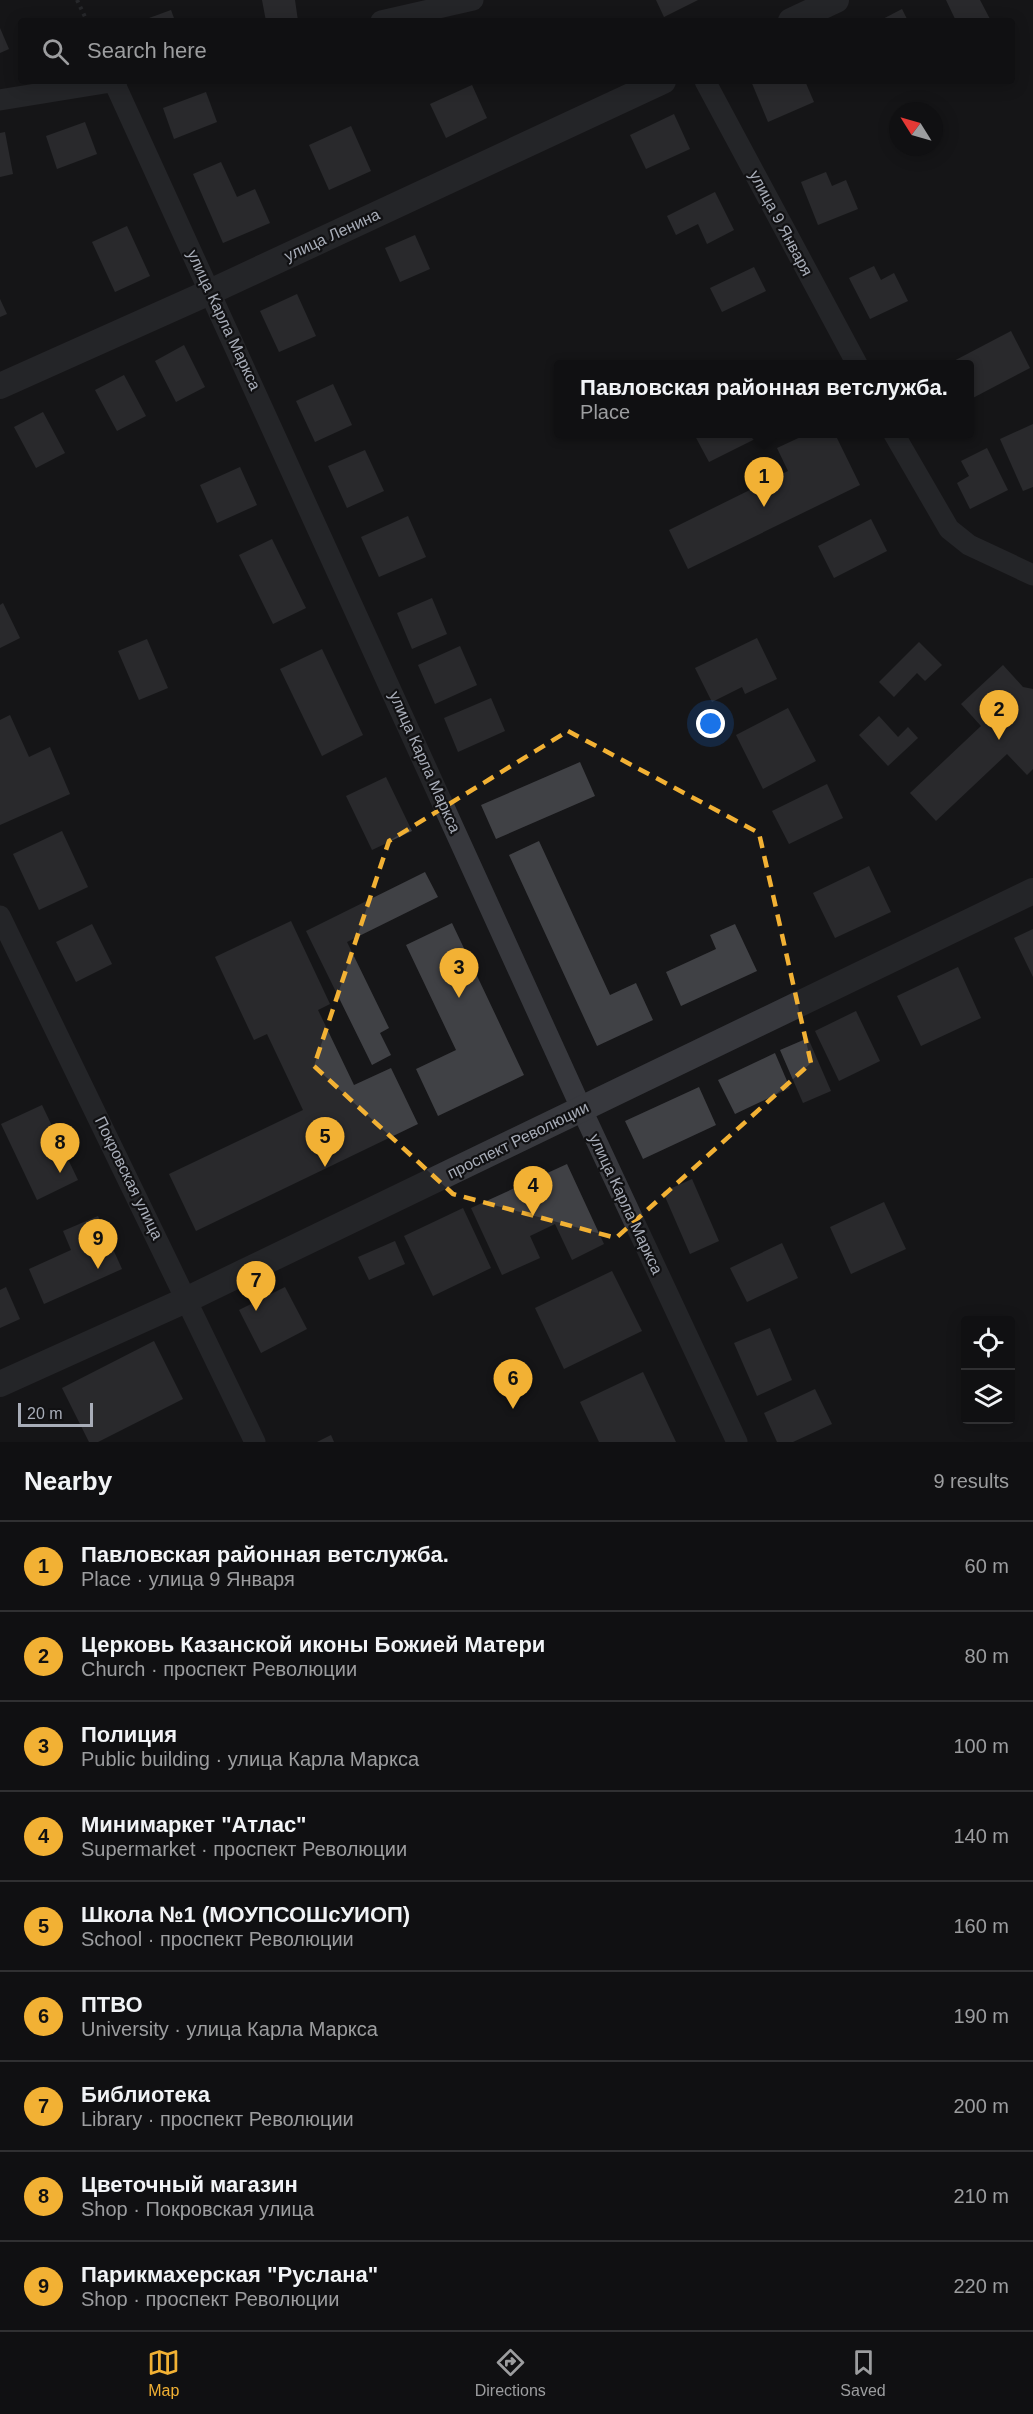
<!DOCTYPE html>
<meta charset="utf-8">
<style>
:root{--surface:#101012;--page:#1e1e20;--text:#f1f3f6;--muted:#9c9d9f;--line:#303032;--accent:#f2b134}
body{margin:0;font-family:Helvetica,sans-serif;background:var(--page);color:var(--text)}
.controls{position:absolute;right:18px;bottom:18px;display:grid;overflow:hidden;border-radius:6px;box-shadow:0 3px 15px #0003}
.controls button{width:54px;height:54px;display:grid;place-items:center;padding:0;border:0;border-bottom:2px solid var(--line);background:var(--surface);color:var(--text);font:30px sans-serif}
.compass{position:absolute;left:889px;top:102px;width:54px;height:54px;border-radius:50%;background:var(--surface);box-shadow:0 3px 15px #0003;rotate:307deg}
.scale{position:absolute;left:18px;bottom:15px;width:75px;box-sizing:border-box;padding-left:6px;border:3px solid #a8adb8;border-top:0;font-size:16px;line-height:21px;white-space:nowrap;color:#a8adb8;-webkit-text-stroke:4px #111113;paint-order:stroke}
.you{position:absolute;left:711px;top:724px;width:21px;height:21px;margin:-15px;border:4px solid #fff;border-radius:50%;background:#1a73e8;box-shadow:0 0 0 9px #1a73e833}
.badge{display:grid;place-items:center;width:39px;height:39px;border-radius:50%;background:var(--accent);color:#111;font-size:20px;font-weight:700}
.pin{position:absolute;translate:-50% -50px;filter:drop-shadow(0 2px 3px #0008)}
.pin::after{content:'';position:absolute;top:32px;width:21px;height:18px;background:inherit;clip-path:polygon(0 0,100% 0,50% 100%)}
.popup{position:absolute;left:554px;top:360px;width:420px;height:78px;box-sizing:border-box;display:grid;place-content:center;border-radius:6px;background:var(--surface);filter:drop-shadow(0 2px 4px #0005);font-size:20px;white-space:nowrap;color:var(--muted)}
.popup b{font-size:22px;color:var(--text)}
.popup::after{content:'';position:absolute;left:50%;top:100%;margin-left:-12px;border:12px solid transparent;border-top-color:var(--surface)}
.list{margin:0;padding:0;list-style:none}
h2{display:flex;justify-content:space-between;align-items:center;height:78px;margin:0;padding:0 24px;font-size:26px}
h2 small{font-size:20px;font-weight:400;color:var(--muted)}
.list li{display:grid;grid-template-columns:39px 1fr auto;gap:18px;align-items:center;box-sizing:border-box;height:90px;padding:0 24px;border-top:2px solid var(--line)}
.list b{display:block;font-size:22px;white-space:nowrap}
.list p{margin:0;font-size:20px;white-space:nowrap;color:var(--muted)}
.list em{font-size:20px;font-style:normal;color:var(--muted)}
.icon{flex:none;width:33px;height:33px;fill:none;stroke:currentColor;stroke-width:2;stroke-linecap:round;stroke-linejoin:round}
.map{position:relative;flex:none;width:1033px;height:1442px;overflow:hidden}
.search{position:absolute;background:var(--surface);box-shadow:0 3px 15px #0003;left:18px;right:18px;top:18px;height:66px;display:flex;align-items:center;gap:15px;box-sizing:border-box;padding:0 21px;border-radius:6px;color:var(--muted);font-size:22px}
.sheet{height:888px;background:var(--surface)}
nav{display:flex;justify-content:space-around;align-items:center;box-sizing:border-box;height:84px;border-top:2px solid var(--line);background:var(--surface);font-size:16px;color:var(--muted)}
nav a{display:grid;justify-items:center;gap:3px}
nav .on{color:var(--accent)}
.map>svg:first-child{display:block}
.building{fill:#404145}
.lines{fill:none;stroke-linecap:round;stroke-linejoin:round}
.path{stroke:#3d3f44;stroke-width:4;stroke-dasharray:3 4.5;stroke-linecap:butt}
.minor{stroke:#37383d;stroke-width:21}
.tertiary{stroke:#37383d;stroke-width:26}
.marked{fill:none;stroke:#f2b134;stroke-width:4.5;stroke-dasharray:12 8;stroke-linejoin:round}
.labels{text-anchor:middle;dominant-baseline:central;stroke-width:4.5;stroke-linejoin:round;paint-order:stroke}
.street-label{font-size:16px;fill:#a8adb8;stroke:#111113}
</style>
<div class="map">
<svg width="1033" height="1442" viewBox="0 0 1033 1442">
<rect width="100%" height="100%" fill="#161618"/>
<!-- building -->
<path class="building" d="M262 0H295L298 21H266Z
M656 0H698L664 17Z
M946 0H980L990 19 956 21Z
M902 9 908 21H879Z
M171 10 175 21H141Z
M0 28 9 49 0 53Z
M751 81H805L814 102 768 122Z
M472 85 487 118 446 138 430 104Z
M206 92 217 122 174 139 163 108Z
M674 114 690 149 646 169 630 135Z
M85 122 97 154 57 169 46 136Z
M351 126 371 171 329 190 309 145Z
M5 132 13 174 0 177V133Z
M221 162 237 197 255 189 270 223 223 243 193 174Z
M826 172 832 186 846 180 858 209 818 225 801 182Z
M715 192 734 230 707 244 698 224 676 235 667 216Z
M127 226 150 276 115 292 92 242Z
M415 235 430 269 400 282 385 248Z
M874 266 881 280 894 273 908 301 870 319 849 278Z
M754 267 766 291 722 312 710 288Z
M297 294 316 336 279 352 260 311Z
M0 299 7 314 0 317Z
M1011 331 1030 368 969 400V364H948Z
M184 345 205 387 176 402 155 361Z
M124 375 146 416 117 431 95 390Z
M333 384 352 425 315 442 296 401Z
M43 412 65 453 36 468 14 427Z
M1033 424V487L1023 491 1000 439Z
M694 434H765L709 462Z
M807 434H835L860 485 688 569 669 530 788 471 777 448Z
M987 448 1008 490 970 509 957 483 969 476 961 461Z
M365 450 384 491 347 508 328 466Z
M240 467 257 505 217 523 200 485Z
M408 516 426 557 379 577 361 537Z
M871 519 887 551 834 578 818 546Z
M272 539 306 608 273 624 239 555Z
M432 598 447 634 412 649 397 613Z
M3 603 20 638 0 648V605Z
M757 638 777 679 745 694 742 687 712 702 695 668Z
M147 639 168 688 139 700 118 651Z
M919 642 942 665 925 681 917 673 894 697 879 682Z
M460 646 477 685 435 704 418 665Z
M322 649 363 735 322 756 280 669Z
M1003 665 1023 687 1033 689V769L1027 775 1007 754 936 821 910 793 981 726 961 704Z
M491 698 505 731 458 752 444 718Z
M788 708 816 761 763 789 736 735Z
M10 715 29 757 50 747 70 794 0 825V720Z
M879 716 898 737 908 727 918 738 888 766 859 735Z
M580 762 595 796 496 839 481 805Z
M386 777 412 831 372 850 346 796Z
M827 784 843 818 789 844 772 811Z
M62 831 88 887 39 910 13 854Z
M539 841 610 995 636 983 653 1020 597 1046 509 855Z
M869 866 891 912 835 938 813 893Z
M425 872 438 897 347 942 389 1028 380 1033 391 1055 372 1065 306 931Z
M291 921 330 1004 318 1010 354 1085 391 1068 418 1124 196 1231 169 1174 303 1110 267 1034 254 1040 215 957Z
M452 923 524 1075 438 1116 416 1069 456 1050 406 945Z
M92 924 112 964 76 982 56 942Z
M735 924 757 971 681 1006 666 972 716 949 710 935Z
M1033 929V977L1014 938Z
M958 967 981 1018 921 1046 897 996Z
M856 1011 880 1061 839 1081 815 1031Z
M808 1038 831 1091 803 1103 780 1050Z
M775 1053 790 1088 735 1114 718 1080Z
M699 1087 716 1125 643 1159 625 1121Z
M42 1105 78 1180 37 1200 1 1124Z
M567 1164 604 1244 572 1260 555 1224 530 1236 540 1258 502 1275 471 1208Z
M692 1179 719 1241 690 1254 663 1192Z
M884 1202 906 1249 851 1274 830 1227Z
M463 1208 491 1268 433 1296 404 1236Z
M98 1216 122 1269 44 1304 29 1269 71 1250 63 1231Z
M395 1241 405 1264 369 1280 358 1257Z
M782 1243 798 1278 747 1302 730 1268Z
M612 1271 642 1331 564 1369 535 1308Z
M6 1287 20 1319 0 1328V1290Z
M285 1287 307 1329 261 1353 239 1310Z
M770 1328 792 1380 757 1396 734 1343Z
M154 1341 183 1399 98 1442H89L62 1388Z
M643 1372 676 1442H599L580 1402Z
M815 1389 832 1424 793 1442H777L764 1413Z
M331 1435 334 1442H317Z"/>
<g class="lines">
<!-- path -->
<path class="path" d="M77 0 87 21"/>
<!-- minor -->
<path class="minor" d="M381 21 473 0
M705 81 857 364
M114 82 582 1110 737 1442
M0 100 117 81
M894 434 949 529 969 545 1033 575
M0 916 255 1442"/>
<!-- tertiary -->
<path class="tertiary" d="M791 21 836 0
M0 386 212 291 663 81
M0 1384 188 1299 1033 891"/>
</g>
<!-- marked area -->
<path d="M0 0H1033V1442H0ZM568 731 759 833 811 1063 616 1238 453 1194 314 1066 389 841Z" fill="#161618" fill-opacity=".55" fill-rule="evenodd"/>
<path class="marked" d="M568 731 759 833 811 1063 616 1238 453 1194 314 1066 389 841Z"/>
<g class="labels">
<!-- street labels -->
<g class="street-label">
<text transform="translate(781 223) rotate(62)">улица 9 Января</text>
<text transform="translate(332 235) rotate(-25)">улица Ленина</text>
<text transform="translate(224 320) rotate(65)">улица Карла Маркса</text>
<text transform="translate(425 762) rotate(66)">улица Карла Маркса</text>
<text transform="translate(518 1140) rotate(-26)">проспект Революции</text>
<text transform="translate(129 1178) rotate(64)">Покровская улица</text>
<text transform="translate(626 1204) rotate(65)">улица Карла Маркса</text>
</g>
</g>
</svg>
<div class="controls">
<button><svg class="icon" aria-label="locate" viewBox="0 0 24 24"><circle cx="12" cy="12" r="6"/><path d="M12 2v4M12 18v4M2 12h4M18 12h4"/></svg></button>
<button><svg class="icon" aria-label="layers" viewBox="0 0 24 24"><path d="M12 4l9 5-9 5-9-5zM3 14l9 5 9-5"/></svg></button>
</div>
<svg class="compass" viewBox="-18 -18 36 36"><path d="M0-13l5 13h-10z" fill="#e53935"/><path d="M0 13l5-13h-10z" fill="#9c9d9f"/></svg>
<div class="scale">20 m</div>
<div class="you"></div>
<div class="pin badge" style="left:764px;top:507px">1</div>
<div class="popup"><b>Павловская районная ветслужба.</b>Place</div>
<div class="pin badge" style="left:999px;top:740px">2</div>
<div class="pin badge" style="left:459px;top:998px">3</div>
<div class="pin badge" style="left:533px;top:1216px">4</div>
<div class="pin badge" style="left:325px;top:1167px">5</div>
<div class="pin badge" style="left:513px;top:1409px">6</div>
<div class="pin badge" style="left:256px;top:1311px">7</div>
<div class="pin badge" style="left:60px;top:1173px">8</div>
<div class="pin badge" style="left:98px;top:1269px">9</div>
<div class="search"><svg class="icon" aria-label="search" viewBox="0 0 24 24"><circle cx="10" cy="10" r="6"/><path d="M15 15l6 6"/></svg>Search here</div>
</div>
<section class="sheet">
<h2>Nearby<small>9 results</small></h2>
<ul class="list">
<li><span class="badge">1</span><div><b>Павловская районная ветслужба.</b><p>Place · улица 9 Января</p></div><em>60 m</em></li>
<li><span class="badge">2</span><div><b>Церковь Казанской иконы Божией Матери</b><p>Church · проспект Революции</p></div><em>80 m</em></li>
<li><span class="badge">3</span><div><b>Полиция</b><p>Public building · улица Карла Маркса</p></div><em>100 m</em></li>
<li><span class="badge">4</span><div><b>Минимаркет &quot;Атлас&quot;</b><p>Supermarket · проспект Революции</p></div><em>140 m</em></li>
<li><span class="badge">5</span><div><b>Школа №1 (МОУПСОШсУИОП)</b><p>School · проспект Революции</p></div><em>160 m</em></li>
<li><span class="badge">6</span><div><b>ПТВО</b><p>University · улица Карла Маркса</p></div><em>190 m</em></li>
<li><span class="badge">7</span><div><b>Библиотека</b><p>Library · проспект Революции</p></div><em>200 m</em></li>
<li><span class="badge">8</span><div><b>Цветочный магазин</b><p>Shop · Покровская улица</p></div><em>210 m</em></li>
<li><span class="badge">9</span><div><b>Парикмахерская &quot;Руслана&quot;</b><p>Shop · проспект Революции</p></div><em>220 m</em></li>
</ul>
</section>
<nav>
<a class="on"><svg class="icon" aria-label="map" viewBox="0 0 24 24"><path d="M3 6l6-2 6 2 6-2v14l-6 2-6-2-6 2zM9 4v14M15 6v14"/></svg>Map</a>
<a><svg class="icon" aria-label="directions" viewBox="0 0 24 24"><path d="M12 3l9 9-9 9-9-9zM9 14v-3h6M13 9l2 2-2 2"/></svg>Directions</a>
<a><svg class="icon" aria-label="saved" viewBox="0 0 24 24"><path d="M7 4h10v16l-5-4-5 4z"/></svg>Saved</a>
</nav>
